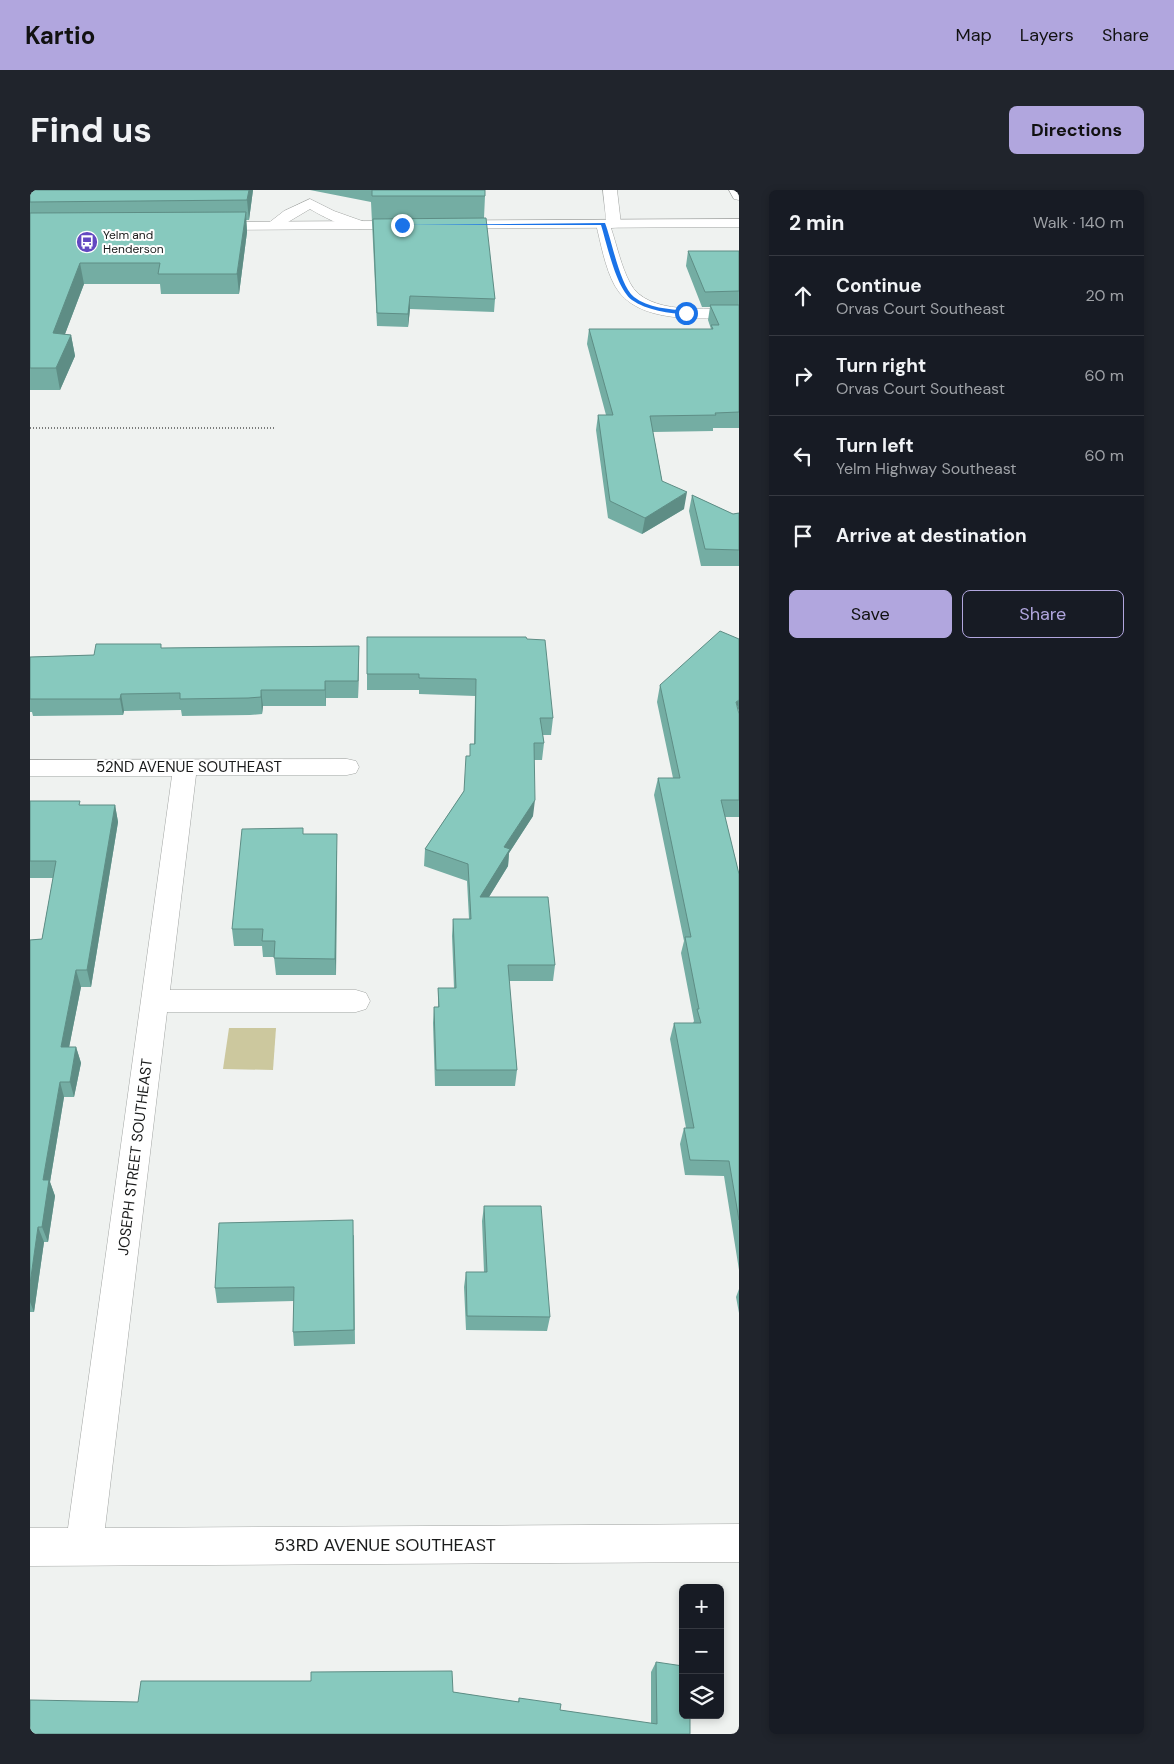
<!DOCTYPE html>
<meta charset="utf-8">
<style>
:root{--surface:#171b24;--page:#20242c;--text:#f1f3f6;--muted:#9ea1a6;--line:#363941;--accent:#b1a6de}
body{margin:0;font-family:"DM Sans",sans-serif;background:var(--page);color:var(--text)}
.controls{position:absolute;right:15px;bottom:15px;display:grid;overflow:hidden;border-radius:8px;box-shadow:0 2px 8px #0003}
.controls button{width:45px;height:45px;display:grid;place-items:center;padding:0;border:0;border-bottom:1px solid var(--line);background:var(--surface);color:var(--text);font:25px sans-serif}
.stop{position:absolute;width:15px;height:15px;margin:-11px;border:4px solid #1a73e8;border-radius:50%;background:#fff}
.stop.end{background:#1a73e8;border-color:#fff;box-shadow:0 1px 5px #0008}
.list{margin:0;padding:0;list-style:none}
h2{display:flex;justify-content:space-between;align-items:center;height:65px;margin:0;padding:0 20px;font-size:21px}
h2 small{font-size:16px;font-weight:400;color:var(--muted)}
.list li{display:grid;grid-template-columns:32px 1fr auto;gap:15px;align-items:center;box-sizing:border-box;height:80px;padding:0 20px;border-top:1px solid var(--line)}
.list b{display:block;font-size:19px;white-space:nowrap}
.list p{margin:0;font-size:16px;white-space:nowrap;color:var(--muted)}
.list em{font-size:16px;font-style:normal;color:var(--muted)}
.actions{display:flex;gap:10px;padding:15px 20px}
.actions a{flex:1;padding:11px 0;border:1px solid var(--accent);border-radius:8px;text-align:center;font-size:18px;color:var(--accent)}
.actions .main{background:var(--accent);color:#111}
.icon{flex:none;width:28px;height:28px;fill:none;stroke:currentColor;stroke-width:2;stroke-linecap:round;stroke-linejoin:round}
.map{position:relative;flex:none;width:709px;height:1544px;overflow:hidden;border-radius:8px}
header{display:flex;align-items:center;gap:30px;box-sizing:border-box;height:70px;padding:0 25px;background:var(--accent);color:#111}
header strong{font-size:24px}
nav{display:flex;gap:28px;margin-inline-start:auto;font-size:18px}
.intro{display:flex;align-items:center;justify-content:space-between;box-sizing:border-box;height:120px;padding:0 30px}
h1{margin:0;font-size:35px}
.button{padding:12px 22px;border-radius:8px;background:var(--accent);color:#111;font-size:18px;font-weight:700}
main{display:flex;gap:30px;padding:0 30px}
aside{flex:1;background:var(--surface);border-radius:8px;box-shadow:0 2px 8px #0003}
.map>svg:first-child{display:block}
.green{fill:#ccc89e}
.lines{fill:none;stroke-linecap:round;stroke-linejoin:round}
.minor-casing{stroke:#a2a5a3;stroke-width:1}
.major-casing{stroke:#a2a5a3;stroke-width:1}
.path{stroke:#7a7c7b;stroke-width:2;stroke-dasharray:1 2;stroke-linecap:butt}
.minor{fill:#fff;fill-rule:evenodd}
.major{fill:#fff;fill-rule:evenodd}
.wall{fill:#74ada3}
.shaded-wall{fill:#5e8d85}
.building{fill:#87c9be;stroke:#5e8d85}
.route{fill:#1a73e8}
.labels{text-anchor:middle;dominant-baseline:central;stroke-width:4;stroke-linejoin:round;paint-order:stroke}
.far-poi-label{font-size:12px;fill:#1a1b1b;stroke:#fff;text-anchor:start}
.street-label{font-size:15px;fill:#1a1b1b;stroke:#fff}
.near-street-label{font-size:18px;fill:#1a1b1b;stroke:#fff}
</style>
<header>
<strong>Kartio</strong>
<nav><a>Map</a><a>Layers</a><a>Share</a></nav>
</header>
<div class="intro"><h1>Find us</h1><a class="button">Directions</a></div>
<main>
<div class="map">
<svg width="709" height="1544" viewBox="0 0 709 1544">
<rect width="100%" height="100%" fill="#eff2f0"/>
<!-- green -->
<path class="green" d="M199 838H246L243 880 193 879Z"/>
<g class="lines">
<!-- minor casing -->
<g class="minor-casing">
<path id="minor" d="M573 0H587L591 34 589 37 581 38C587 56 591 76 600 93 617 126 678 118 709 118V128C671 128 607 135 585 96 575 78 571 54 566 34L568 31 576 30Z
M699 0H709V10L704 9Z
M280 9 304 21 335 32 337 35 335 38C321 42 292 26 280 19L248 38H238L236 35 254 21Z
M317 569 326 571 329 577 326 583 317 585H166L140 800H326L336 803 340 811 336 819 326 822H137L75 1338 709 1334V1372L0 1376V1338H38L142 586H0V570Z"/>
</g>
<!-- major casing -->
<g class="major-casing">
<path id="major" d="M709 29V37L179 40 174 39 172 36 174 33 179 32Z"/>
</g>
<!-- path -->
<path class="path" d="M0 238H244"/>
<!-- minor -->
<use href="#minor" class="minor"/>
<!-- major -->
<use href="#major" class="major"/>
</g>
<!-- wall -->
<path class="wall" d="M0 0H223L219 30H216L217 42 209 104H131L130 94H54L35 144 41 145 45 166 30 200H0Z
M280 0H455V6L454 28 465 109 464 122 380 119 378 137 347 136 341 12Z
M658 61 709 62V238H683V241L623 242 632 291 654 319 612 344 578 328 566 240 568 225H576L557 154 559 139H681L678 130 680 117H672L656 76Z
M662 305 703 324 709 323V376H671L659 321Z
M497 449 523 528 521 545H513L514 553 512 570H504L503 626 479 663 478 676 459 707 525 775 523 791H479L487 880 485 896H405L403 833 404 817H408V798H424L422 746 423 729H439L437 691 394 676 395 659 434 601 440 566 444 554 445 506 389 504V500H337V484Z
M329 456 328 508H296V516H233L232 524 220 525 152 526 151 520 94 521 93 525 3 526 2 522H0V467L64 465 132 458Z
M630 495 709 524V627H695L709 684V1080L694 986 655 985 650 954 654 938H656L640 849 644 833H663L664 831 651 763 654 751 624 605 628 588H643L627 512Z
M0 611 51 615H85L88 632 61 797H51L39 857H46L51 873 44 907H34L20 992 25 1006 18 1052H14L4 1122H0V750L12 749 23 688H0Z
M274 644 307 661 306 785H246L244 767H233L232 756H204L202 739Z
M454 1016 520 1127 517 1141 436 1140 434 1097 436 1082H454L452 1031Z
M324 1045 325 1154 264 1156 263 1142 264 1111 187 1113 185 1098Z
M709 1099V1123L706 1107Z
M626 1472 660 1544 108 1512 423 1502 488 1512 489 1508 530 1520 621 1534V1482Z"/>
<!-- shaded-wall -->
<path class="shaded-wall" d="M219 0H223L219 30 217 10Z
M216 22 217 42 209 104 207 84Z
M50 73 54 94 27 165 23 143Z
M380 106V119L378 137V124Z
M41 145 45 166 30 200 26 178Z
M657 302 654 319 612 344 615 328Z
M329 456V473L328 508V491Z
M295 491 296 508V516L295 500Z
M231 500 233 516 232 524 231 507Z
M91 504 94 521 93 525 90 509Z
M709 510V522L706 512Z
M505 610 503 626 479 663 478 676 449 723 450 707 474 657Z
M85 615 88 632 61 797 57 780Z
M307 644V661L306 785 305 769Z
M46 780 51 797 36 873 31 857Z
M46 857 51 873 44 907 40 892Z
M30 892 34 907 20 992 25 1006 18 1052 12 1037 13 990Z
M8 1037 14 1052 4 1122 0 1112V1094Z"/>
<!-- building -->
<path class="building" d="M0 0H219L217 10 0 12Z
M342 0H455V6H342Z
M216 22 207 84H128L130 73H50L23 143 41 145 26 178H0V23Z
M456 28 465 109 380 106 378 124 347 123 343 29Z
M658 61H709V101L675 102Z
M680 115H709V222L685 223 686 225 620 226 632 291 657 302 615 328 580 311 568 225H583L559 139H683L681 135H689Z
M662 305 703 324 709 323V360L675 359Z
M690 441 709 449V510L706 512 709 524V610H691L709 684V1030L699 971 660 970 654 938H664L644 833H671L667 819H669L655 747H661L628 588H650L630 495Z
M337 447H496L497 449 515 450 523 528H510L514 553H504L505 610 474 657 480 659 450 707H518L525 775H478L487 880H406L404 817H409L408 798H426L423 729H441L438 674 395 659 434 601 436 566H440V554H445L446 489 389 488V484H337Z
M66 454H131V458L329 456 328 491H295V500H231V507L218 508 150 509V503L91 504 90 509H0V467L64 465Z
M0 611H50L49 615H85L57 780H46L31 857H46L40 892H30L13 990H19L12 1037H8L0 1094V750L12 749 26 671H0Z
M273 638V644H307L305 769 244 768 245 751H232L233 739H202L212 639Z
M454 1016H511L520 1127 437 1126 436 1082H457Z
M323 1030 324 1140 263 1142 264 1097 185 1098 189 1033Z
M626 1472 653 1476V1525H660V1544H0V1510L108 1512 111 1491H281V1482L422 1481 423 1502 489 1512V1508L531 1514 530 1520 627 1534Z"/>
<!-- route -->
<path class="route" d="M575 33C582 51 590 96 604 107 618 118 639 119 656 121L657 124C640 124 616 120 602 110 586 98 577 54 571 35H370Z"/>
<!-- icons -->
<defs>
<g id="bus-disc" transform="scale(1.125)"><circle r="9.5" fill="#6348c1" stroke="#fff"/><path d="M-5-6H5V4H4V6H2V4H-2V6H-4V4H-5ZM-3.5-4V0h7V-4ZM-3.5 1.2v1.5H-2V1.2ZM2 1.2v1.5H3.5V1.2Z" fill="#fff"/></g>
</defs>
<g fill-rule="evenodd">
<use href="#bus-disc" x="57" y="52"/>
</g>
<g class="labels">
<!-- far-poi labels -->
<g class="far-poi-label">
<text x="73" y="45">Yelm and<tspan x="73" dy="14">Henderson</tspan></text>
</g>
<!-- street labels -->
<g class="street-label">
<text x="159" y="577">52ND AVENUE SOUTHEAST</text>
<text transform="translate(105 967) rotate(-83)">JOSEPH STREET SOUTHEAST</text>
</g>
<!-- near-street labels -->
<g class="near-street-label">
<text x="355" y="1355">53RD AVENUE SOUTHEAST</text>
</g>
</g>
</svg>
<div class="controls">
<button>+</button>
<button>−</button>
<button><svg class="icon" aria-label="layers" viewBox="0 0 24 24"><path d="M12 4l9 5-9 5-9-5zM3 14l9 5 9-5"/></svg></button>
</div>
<div class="stop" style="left:656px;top:123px"></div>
<div class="stop end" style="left:372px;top:35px"></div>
</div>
<aside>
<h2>2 min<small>Walk · 140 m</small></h2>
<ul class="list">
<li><svg class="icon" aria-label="ahead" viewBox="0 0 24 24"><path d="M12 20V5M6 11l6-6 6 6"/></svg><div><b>Continue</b><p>Orvas Court Southeast</p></div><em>20 m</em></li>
<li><svg class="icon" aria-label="right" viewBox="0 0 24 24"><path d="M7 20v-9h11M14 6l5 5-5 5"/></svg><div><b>Turn right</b><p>Orvas Court Southeast</p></div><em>60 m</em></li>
<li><svg class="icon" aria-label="left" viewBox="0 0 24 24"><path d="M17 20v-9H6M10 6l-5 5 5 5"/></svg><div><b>Turn left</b><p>Yelm Highway Southeast</p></div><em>60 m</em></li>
<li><svg class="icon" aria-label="arrive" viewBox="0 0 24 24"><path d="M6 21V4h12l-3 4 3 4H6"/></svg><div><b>Arrive at destination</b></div></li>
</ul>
<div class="actions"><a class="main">Save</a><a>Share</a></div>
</aside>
</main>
